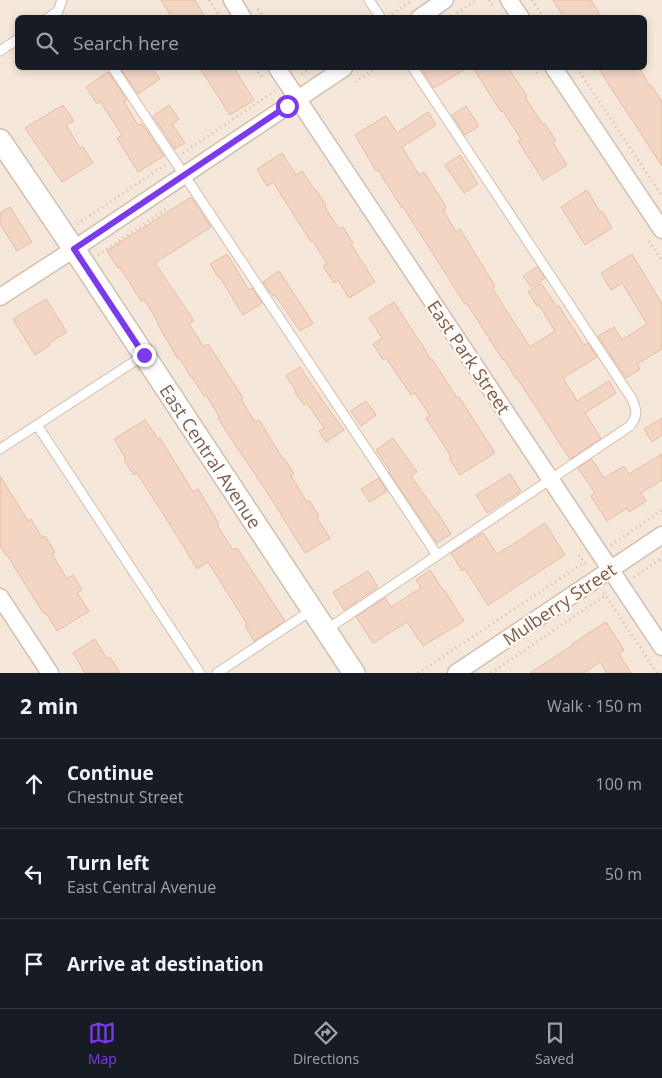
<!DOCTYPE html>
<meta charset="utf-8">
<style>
:root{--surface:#171b24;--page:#242831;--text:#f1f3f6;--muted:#9ea1a6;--line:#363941;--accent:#7c3aed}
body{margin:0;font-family:"Open Sans",sans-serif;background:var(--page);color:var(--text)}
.stop{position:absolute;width:15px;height:15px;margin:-11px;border:4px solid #7c3aed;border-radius:50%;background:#fff}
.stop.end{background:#7c3aed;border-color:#fff;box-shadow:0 1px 5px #0008}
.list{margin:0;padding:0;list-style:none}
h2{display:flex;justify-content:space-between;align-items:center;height:65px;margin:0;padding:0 20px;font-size:21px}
h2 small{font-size:16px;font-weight:400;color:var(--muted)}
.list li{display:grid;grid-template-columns:32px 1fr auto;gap:15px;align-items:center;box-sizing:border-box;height:90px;padding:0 20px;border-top:1px solid var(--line)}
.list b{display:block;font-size:19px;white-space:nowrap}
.list p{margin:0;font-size:16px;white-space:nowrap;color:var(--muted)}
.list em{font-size:16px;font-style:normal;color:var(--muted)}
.icon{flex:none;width:28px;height:28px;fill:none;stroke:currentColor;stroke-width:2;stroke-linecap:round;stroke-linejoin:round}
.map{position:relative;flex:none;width:662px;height:673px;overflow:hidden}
.search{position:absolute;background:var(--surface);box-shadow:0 2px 8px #0003;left:15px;right:15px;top:15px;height:55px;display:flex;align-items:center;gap:12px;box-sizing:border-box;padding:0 18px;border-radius:8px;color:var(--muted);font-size:19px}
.sheet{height:335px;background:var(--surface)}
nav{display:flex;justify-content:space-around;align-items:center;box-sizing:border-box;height:70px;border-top:1px solid var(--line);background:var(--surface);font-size:14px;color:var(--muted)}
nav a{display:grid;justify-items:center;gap:2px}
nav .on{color:var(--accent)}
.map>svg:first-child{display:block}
.residential{fill:#f5e8da;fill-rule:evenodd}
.building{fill:#f3d5c3;stroke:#e6bba3}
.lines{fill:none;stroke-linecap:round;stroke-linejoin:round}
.service-casing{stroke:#d1beb0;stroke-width:11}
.minor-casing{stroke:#d1beb0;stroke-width:19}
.tertiary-casing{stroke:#d1beb0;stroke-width:24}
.path{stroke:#d9b8a5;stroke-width:3;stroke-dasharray:1 4;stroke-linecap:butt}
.service{stroke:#fff;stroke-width:9}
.minor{stroke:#fff;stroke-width:16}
.tertiary{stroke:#fff;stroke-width:21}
.route{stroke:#7c3aed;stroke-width:6}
.labels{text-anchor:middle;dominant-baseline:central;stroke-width:4.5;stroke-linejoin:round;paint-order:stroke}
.street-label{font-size:18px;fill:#7a5c4d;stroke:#fffaf3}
</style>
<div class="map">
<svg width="662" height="673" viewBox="0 0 662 673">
<rect width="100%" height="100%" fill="#fdf6ec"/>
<!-- residential -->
<path class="residential" d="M0 0H662V673H0ZM18 18H644V68H18Z"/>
<!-- building -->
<path class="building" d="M161 0H195L206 18H172Z
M553 0H591L602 18H564Z
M120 68H152L160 79 138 94Z
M200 68H234L254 100 230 115Z
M421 68H467L434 88Z
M473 68H508L527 96 525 97 543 125 545 124 556 141 553 143 567 165 543 180 518 141 521 139 503 111 501 112Z
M598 68H639L650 86 651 85 662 102V166Z
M108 72 127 100 124 102 138 125 142 124 164 156 138 172 117 138 122 135 100 101 97 104 86 87Z
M63 105 74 121 66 125 80 148 83 147 93 163 62 182 25 128Z
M169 105 179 119 172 124 185 143 175 149 153 116Z
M466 106 479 126 465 135 452 115Z
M428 112 436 125 402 147 419 175 424 172 445 205 446 208 443 210 456 232 460 229 495 286 492 288 530 347 555 331 539 305 537 306 528 292 541 283 557 307 559 306 584 345 588 343 597 357 563 378 577 401 609 381 616 393 585 413 601 438 570 459 517 378 516 379 504 359 503 360 467 304H465L403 207 402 208 378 170 376 171 355 135 386 116 397 133Z
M282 153 296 175 302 171 315 190H316L326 206 325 207 339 229 343 227 353 243 351 244 375 282 349 298 338 280 334 283 323 266 327 264 313 241 311 242 273 182 267 186 257 169Z
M460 155 478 184 464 193 445 165Z
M587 190 600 212 602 211 612 228 585 245 561 207Z
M191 197 211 227 155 263 194 321 189 324 204 347 208 344 243 398 241 399 255 422 259 420 283 459 284 458 294 474 291 476 307 502 309 500 319 516 317 518 330 538 305 553 267 492 228 434 218 418H220L206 395 204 396 192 377H191L179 358 178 359 157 323 158 322 144 299 141 301 120 267 118 268 107 251Z
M10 207 32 242 17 251 0 224V213Z
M227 254 249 290 252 288 262 303 243 315 219 276 218 277 210 264Z
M632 254 662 304V349L637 364 640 369 626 378 598 336 614 327 622 340 647 324 622 283 611 290 601 273Z
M537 267 545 278 531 287 523 276Z
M279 271 313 323 300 331 275 295 273 296 263 282Z
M46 299 67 332 49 343 50 345 35 355 13 319Z
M394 302 419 341H420L431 360 432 359 457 398 459 397 495 453 460 475 449 458 451 456 426 418 430 416 415 393 411 395 386 358 383 360 373 344 382 338 369 318Z
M300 367 323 401 344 430 326 442 319 431 324 428 307 403 304 405 295 392 296 391 286 376Z
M366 401 376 415 361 426 351 411Z
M662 418V435L652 442 644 429Z
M145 420 158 439 160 438 193 492 198 489 219 524 217 525 233 550 237 548 285 621 254 641 245 626 247 624 208 562 197 569 186 551V550L137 473 134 475 124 460 126 459 114 439Z
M393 438 417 472 411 476 434 509H435L451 534 437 543 389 472 390 471 376 450Z
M662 454V480L641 493 646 501 629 512 627 508 607 521 591 496 595 493 578 468 592 459 604 478 624 466 629 474Z
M510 474 521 491 487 513 476 495Z
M0 476 28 521 31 519 42 538 45 536 55 552 52 554 67 579 73 575 82 590 77 593 89 611 57 631 46 613 44 614 7 555 6 556 0 545Z
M379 478 387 491 370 502 361 489Z
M545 523 565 555 488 605 465 569 462 571 451 553 483 533 497 554 528 535V534Z
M430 570 443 590H444L464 621 423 646 407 622 373 643 356 617 385 598 391 607 421 588 416 580Z
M368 571 378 587 344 610 333 592Z
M606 622 624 650 619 654 631 673H607L600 662 584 673H530L573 645 572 644Z
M95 639 107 659 110 657 120 673H85L73 653Z"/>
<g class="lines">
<!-- service casing -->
<g class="service-casing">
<path id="service" d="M369 0 381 18
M48 18 58 11 62 0
M0 51 18 39
M113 68 437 555
M37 425 200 673
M0 449 144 355
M326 630 630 426C638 415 637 411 632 399L413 68
M217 673 312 610"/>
</g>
<!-- minor casing -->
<g class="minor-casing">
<path id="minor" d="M232 0 243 18
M509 0 521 18
M419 18 445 0
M277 68 662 647
M554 68 662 230
M0 297 74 249 344 68
M0 597 50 673
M456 673 662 535"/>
</g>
<!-- tertiary casing -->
<g class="tertiary-casing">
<g id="tertiary">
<path id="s1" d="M0 140 84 264 354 673"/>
</g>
</g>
<!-- path -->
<path class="path" d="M209 0 221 18
M489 0 494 8
M532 0 544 18
M258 9 264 18
M457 13 476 0
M392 14 412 0
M255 68 262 77
M534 68 539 75
M577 68 662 196
M302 74 311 68
M355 82 376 68
M183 153 275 91
M77 224 165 165
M649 241 662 261
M98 254H100L166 209
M611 545 662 510
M579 555 587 567
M634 577 662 558
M604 593 657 673
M418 673 585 562
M491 673 606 595"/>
<!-- service -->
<use href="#service" class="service"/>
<!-- minor -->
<use href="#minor" class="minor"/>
<!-- tertiary -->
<use href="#tertiary" class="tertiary"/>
</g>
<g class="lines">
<!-- route -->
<path class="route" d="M144 355 74 249 287 106"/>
</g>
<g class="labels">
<!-- street labels -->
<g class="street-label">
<text transform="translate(469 357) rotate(56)">East Park Street</text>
<text stroke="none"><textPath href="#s1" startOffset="380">East Central Avenue</textPath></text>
<text transform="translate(559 604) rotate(-34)">Mulberry Street</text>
</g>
</g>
</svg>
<div class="stop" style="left:287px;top:106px"></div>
<div class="stop end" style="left:144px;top:355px"></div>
<div class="search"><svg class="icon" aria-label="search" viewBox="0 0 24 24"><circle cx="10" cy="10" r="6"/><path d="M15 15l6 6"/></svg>Search here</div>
</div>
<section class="sheet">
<h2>2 min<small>Walk · 150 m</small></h2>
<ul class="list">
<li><svg class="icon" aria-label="ahead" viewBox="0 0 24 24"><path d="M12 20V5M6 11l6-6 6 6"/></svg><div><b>Continue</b><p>Chestnut Street</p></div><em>100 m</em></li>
<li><svg class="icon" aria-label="left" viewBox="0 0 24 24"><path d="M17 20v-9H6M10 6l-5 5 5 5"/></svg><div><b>Turn left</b><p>East Central Avenue</p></div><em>50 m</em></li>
<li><svg class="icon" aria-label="arrive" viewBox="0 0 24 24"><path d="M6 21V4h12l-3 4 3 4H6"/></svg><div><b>Arrive at destination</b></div></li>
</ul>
</section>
<nav>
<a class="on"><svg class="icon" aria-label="map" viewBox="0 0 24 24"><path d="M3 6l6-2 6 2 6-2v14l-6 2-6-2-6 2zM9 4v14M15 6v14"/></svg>Map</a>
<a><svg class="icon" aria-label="directions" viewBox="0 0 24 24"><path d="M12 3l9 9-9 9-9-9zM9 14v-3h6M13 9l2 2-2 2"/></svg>Directions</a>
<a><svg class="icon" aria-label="saved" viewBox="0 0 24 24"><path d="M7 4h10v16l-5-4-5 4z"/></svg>Saved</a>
</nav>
